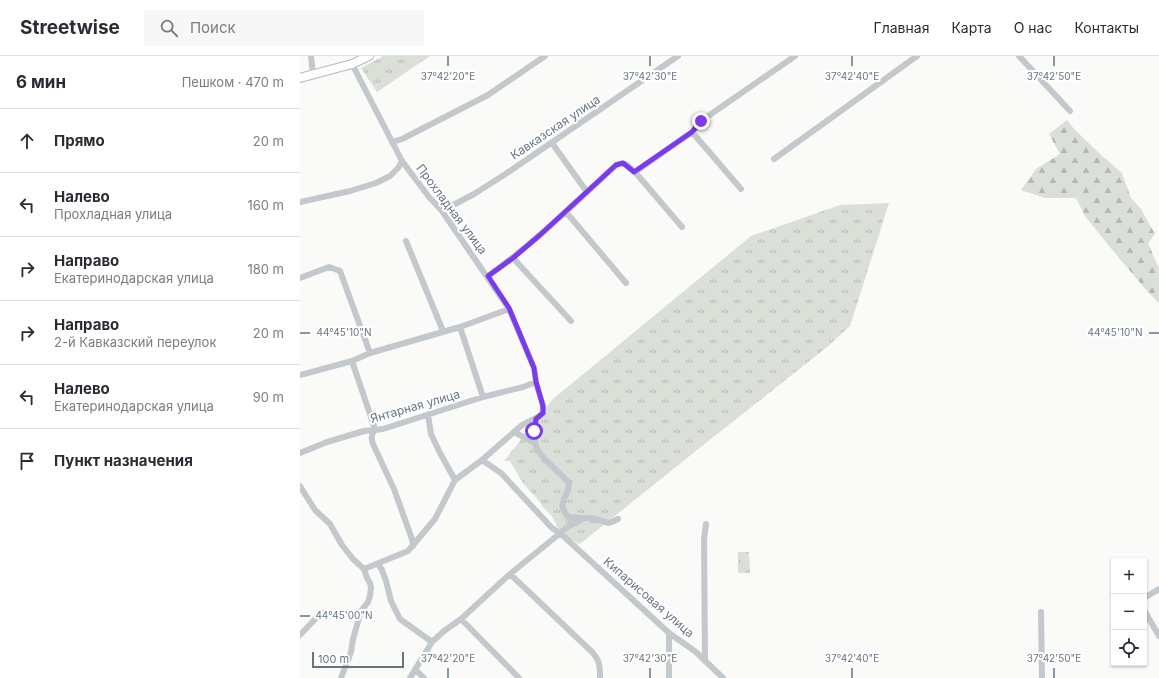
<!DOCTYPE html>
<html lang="ru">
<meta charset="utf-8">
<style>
:root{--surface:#fff;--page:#f7f7f7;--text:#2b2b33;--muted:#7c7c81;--line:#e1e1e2}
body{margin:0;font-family:Inter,sans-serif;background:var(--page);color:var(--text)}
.controls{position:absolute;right:12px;bottom:12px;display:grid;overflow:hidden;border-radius:0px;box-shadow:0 1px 3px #0004}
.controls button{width:36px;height:36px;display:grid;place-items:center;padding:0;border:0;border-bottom:1px solid var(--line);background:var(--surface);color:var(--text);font:20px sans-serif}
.scale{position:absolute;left:12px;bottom:10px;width:92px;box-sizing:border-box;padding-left:4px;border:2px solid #657683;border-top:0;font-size:11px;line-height:14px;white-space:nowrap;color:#657683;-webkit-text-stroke:3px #fff;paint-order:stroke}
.stop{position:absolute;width:12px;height:12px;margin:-9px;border:3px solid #7c3aed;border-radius:50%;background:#fff}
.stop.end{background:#7c3aed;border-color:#fff;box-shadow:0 1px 4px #0008}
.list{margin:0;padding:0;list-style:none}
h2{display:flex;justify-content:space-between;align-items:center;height:52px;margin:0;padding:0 16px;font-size:17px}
h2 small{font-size:13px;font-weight:400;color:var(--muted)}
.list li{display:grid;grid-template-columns:26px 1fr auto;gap:12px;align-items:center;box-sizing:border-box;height:64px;padding:0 16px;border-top:1px solid var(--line)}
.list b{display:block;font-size:15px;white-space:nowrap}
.list p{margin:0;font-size:13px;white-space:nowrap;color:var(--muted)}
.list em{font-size:13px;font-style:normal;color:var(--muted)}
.icon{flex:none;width:22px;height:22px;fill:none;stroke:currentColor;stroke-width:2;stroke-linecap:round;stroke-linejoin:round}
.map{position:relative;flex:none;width:859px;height:622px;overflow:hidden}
header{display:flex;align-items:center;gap:24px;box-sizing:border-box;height:56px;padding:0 20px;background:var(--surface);border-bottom:1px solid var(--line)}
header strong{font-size:19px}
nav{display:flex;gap:22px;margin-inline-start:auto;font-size:14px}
.search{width:280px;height:36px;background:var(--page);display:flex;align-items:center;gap:10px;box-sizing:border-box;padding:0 14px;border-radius:0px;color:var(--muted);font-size:15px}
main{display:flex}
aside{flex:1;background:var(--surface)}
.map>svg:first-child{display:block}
.grass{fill:url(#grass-tufts)}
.forest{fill:url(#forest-firs)}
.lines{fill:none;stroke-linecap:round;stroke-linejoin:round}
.secondary-casing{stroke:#b3babf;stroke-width:10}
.minor{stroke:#c3c8cc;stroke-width:6}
.secondary{stroke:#fff;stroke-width:8}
.route{stroke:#7c3aed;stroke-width:5}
.ticks{fill:none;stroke:#657683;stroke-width:1.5}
.labels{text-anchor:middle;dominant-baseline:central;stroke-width:4;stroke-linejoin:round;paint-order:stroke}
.street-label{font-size:12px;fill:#657683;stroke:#fff}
.ticks-label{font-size:10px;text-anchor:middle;fill:#657683;stroke:#fff;stroke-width:4;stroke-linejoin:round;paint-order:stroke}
</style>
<header>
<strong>Streetwise</strong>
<div class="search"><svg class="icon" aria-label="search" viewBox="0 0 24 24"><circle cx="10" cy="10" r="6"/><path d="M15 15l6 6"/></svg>Поиск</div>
<nav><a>Главная</a><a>Карта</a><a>О нас</a><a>Контакты</a></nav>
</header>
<main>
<aside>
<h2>6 мин<small>Пешком · 470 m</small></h2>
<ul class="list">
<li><svg class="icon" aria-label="ahead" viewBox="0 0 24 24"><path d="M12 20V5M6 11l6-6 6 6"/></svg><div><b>Прямо</b></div><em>20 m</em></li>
<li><svg class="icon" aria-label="left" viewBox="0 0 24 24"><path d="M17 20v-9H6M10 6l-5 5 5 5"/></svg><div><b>Налево</b><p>Прохладная улица</p></div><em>160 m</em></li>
<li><svg class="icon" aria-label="right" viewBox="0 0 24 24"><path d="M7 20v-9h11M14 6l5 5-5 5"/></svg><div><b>Направо</b><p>Екатеринодарская улица</p></div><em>180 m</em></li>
<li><svg class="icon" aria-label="right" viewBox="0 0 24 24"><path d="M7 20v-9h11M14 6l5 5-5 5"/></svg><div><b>Направо</b><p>2-й Кавказский переулок</p></div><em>20 m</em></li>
<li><svg class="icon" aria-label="left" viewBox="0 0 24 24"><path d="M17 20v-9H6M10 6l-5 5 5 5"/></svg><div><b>Налево</b><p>Екатеринодарская улица</p></div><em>90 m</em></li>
<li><svg class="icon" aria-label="arrive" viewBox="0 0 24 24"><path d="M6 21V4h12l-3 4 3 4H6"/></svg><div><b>Пункт назначения</b></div></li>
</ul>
</aside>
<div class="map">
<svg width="859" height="622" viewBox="0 0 859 622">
<defs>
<pattern id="grass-tufts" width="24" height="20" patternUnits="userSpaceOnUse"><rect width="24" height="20" fill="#dadfd7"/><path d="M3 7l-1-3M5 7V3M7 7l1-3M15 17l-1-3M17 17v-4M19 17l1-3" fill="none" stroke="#b4b9b4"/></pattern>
<pattern id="forest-firs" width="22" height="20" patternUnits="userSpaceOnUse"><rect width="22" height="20" fill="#dadfd7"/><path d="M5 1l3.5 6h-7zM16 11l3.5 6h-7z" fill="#b4b9b4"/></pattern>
</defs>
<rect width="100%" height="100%" fill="#fafaf8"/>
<!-- grass -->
<path class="grass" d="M83 0H130L77 36 61 12Z
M589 147 550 270 527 291 402 390 285 484 279 488 267 481 257 470 252 460 243 451 239 445 223 427 210 405H204L253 343 451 180 540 149Z
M438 496H449L450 517H438Z"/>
<!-- forest -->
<path class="forest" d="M767 64 774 73 801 99 822 117 831 142 841 153 855 178 848 187 859 213V247L847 235 809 190 785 160 776 142H745L721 134 736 113 760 98 749 78Z"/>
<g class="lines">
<!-- secondary casing -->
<g class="secondary-casing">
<path id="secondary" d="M0 22 52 8 69 0"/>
</g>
<!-- minor -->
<path class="minor" d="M11 0 13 19
M719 0 770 55
M52 8 102 105 129 141 142 155 209 253 234 312 236 326 243 350V357C236 363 229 365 222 369L182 404 155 424 135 463 108 495 64 513
M392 76 441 133
M92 86 102 83 188 39 245 0
M252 87 287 136
M474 103 617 0
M335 116 392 76 401 65 495 0
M0 146 50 135 76 127 90 120 98 112 102 105
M142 155 174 138 204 119 378 0
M266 156 326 227
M106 185 143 275
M213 202 271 265
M188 220C234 187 274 148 316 109 326 105 328 110 335 116L382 171
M0 222 29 211 40 215 70 297
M160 271 183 341
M52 305 74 370 75 374C71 379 71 382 73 388L94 433 112 483 113 490
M0 319 52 305 70 297 160 271 209 253
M128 359 131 378 140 397 155 424
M236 363C232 390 235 395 255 413 260 418 265 422 269 427 269 443 255 444 268 461L283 462
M214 376 235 387
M0 397 27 386 64 375 83 373 183 341 223 331 236 326
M182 404 201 417 252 472 260 477 369 577 396 596 423 622
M0 430 15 454 30 468 42 489 53 503 64 513
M78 508 82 514 86 525 91 545 100 563 132 586
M210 518 292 596C300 605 300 610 300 622
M844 542 859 533
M844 554 859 580
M741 556 742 622
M161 563 219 622
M369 577V622
M0 579 21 557
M405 605 404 483 406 468
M115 613 124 622
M41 622 51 596 53 583 61 555 68 546 70 540 71 532 70 527 67 522 64 513
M110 622 132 586 144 575 161 563 210 518 269 470 284 462H291L309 467 314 465 318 463"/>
<!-- secondary -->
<use href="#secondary" class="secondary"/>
</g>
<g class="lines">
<!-- route -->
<path class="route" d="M234 375 236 363 243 357V350L236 326 234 312 209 252 188 220 213 202 240 179 316 109 323 107 334 116 392 76 401 65"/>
</g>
<!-- ticks -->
<path class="ticks" d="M148 0V10M350 0V10M552 0V10M754 0V10M0 277H10M849 277H859M0 560H10M148 612V622M350 612V622M552 612V622M754 612V622"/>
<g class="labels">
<!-- street labels -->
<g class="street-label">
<text transform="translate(255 71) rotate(-34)">Кавказская улица</text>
<text transform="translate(152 153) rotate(53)">Прохладная улица</text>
<text transform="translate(115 350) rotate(-16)">Янтарная улица</text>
<text transform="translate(349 541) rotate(41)">Кипарисовая улица</text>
</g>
</g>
<g class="ticks-label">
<text x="148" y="24">37°42'20"E</text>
<text x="350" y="24">37°42'30"E</text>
<text x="552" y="24">37°42'40"E</text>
<text x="754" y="24">37°42'50"E</text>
<text x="44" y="280">44°45'10"N</text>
<text x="815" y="280">44°45'10"N</text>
<text x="44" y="563">44°45'00"N</text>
<text x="148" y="606">37°42'20"E</text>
<text x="350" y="606">37°42'30"E</text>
<text x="552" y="606">37°42'40"E</text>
<text x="754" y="606">37°42'50"E</text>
</g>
</svg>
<div class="controls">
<button>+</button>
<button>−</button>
<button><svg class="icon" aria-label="locate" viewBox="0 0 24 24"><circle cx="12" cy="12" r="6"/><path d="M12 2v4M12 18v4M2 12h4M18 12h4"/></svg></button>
</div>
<div class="scale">100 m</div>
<div class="stop" style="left:234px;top:375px"></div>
<div class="stop end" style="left:401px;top:65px"></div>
</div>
</main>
